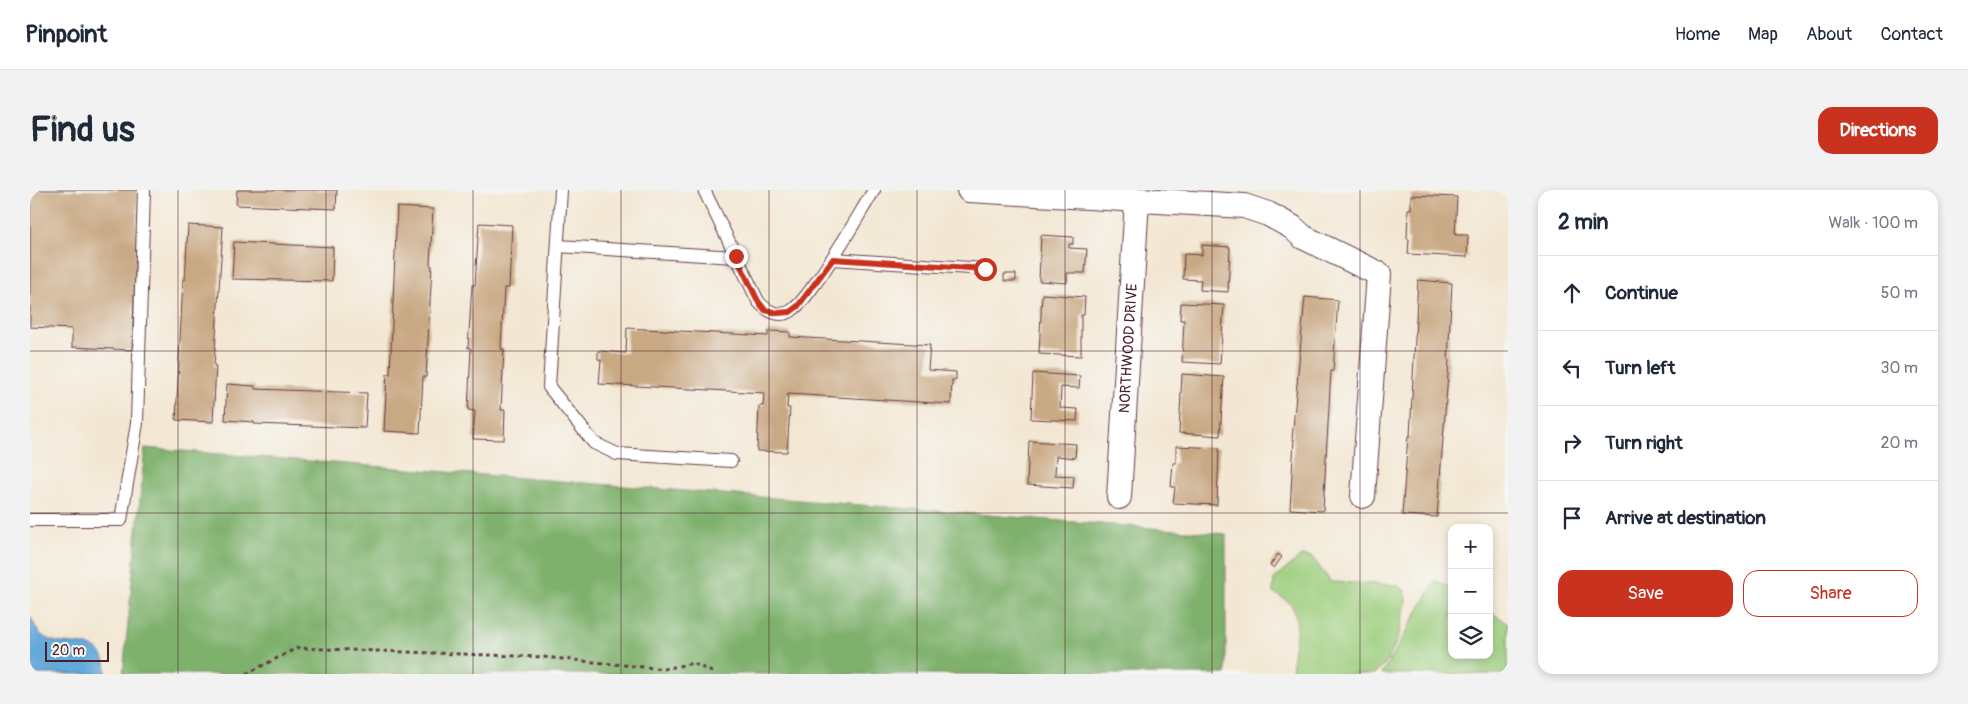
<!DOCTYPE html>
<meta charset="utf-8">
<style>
:root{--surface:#fff;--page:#f2f2f3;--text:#1f2937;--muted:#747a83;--line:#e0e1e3;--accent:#c8321e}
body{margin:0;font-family:Pangolin,sans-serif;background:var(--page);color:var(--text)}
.controls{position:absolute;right:15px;bottom:15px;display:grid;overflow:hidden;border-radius:10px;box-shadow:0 2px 8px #0003}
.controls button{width:45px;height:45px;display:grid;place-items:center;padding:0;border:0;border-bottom:1px solid var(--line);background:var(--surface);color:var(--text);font:25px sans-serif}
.scale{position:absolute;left:15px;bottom:12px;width:64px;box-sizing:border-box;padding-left:5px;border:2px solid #4a1f2b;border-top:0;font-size:14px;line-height:18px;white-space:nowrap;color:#4a1f2b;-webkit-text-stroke:4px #f6f6f2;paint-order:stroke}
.stop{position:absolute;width:15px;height:15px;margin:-11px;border:4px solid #c8321e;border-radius:50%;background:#fff}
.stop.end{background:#c8321e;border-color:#fff;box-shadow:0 1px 5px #0008}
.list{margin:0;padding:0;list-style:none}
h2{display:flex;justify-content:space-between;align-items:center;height:65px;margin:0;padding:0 20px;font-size:21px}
h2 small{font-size:16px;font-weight:400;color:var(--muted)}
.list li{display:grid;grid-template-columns:32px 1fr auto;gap:15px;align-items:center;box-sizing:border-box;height:75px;padding:0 20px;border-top:1px solid var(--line)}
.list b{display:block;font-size:19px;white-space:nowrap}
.list em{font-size:16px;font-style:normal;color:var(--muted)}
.actions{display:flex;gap:10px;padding:15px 20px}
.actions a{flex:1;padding:11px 0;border:1px solid var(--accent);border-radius:15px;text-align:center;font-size:18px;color:var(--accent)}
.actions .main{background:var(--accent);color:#fff}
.icon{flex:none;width:28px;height:28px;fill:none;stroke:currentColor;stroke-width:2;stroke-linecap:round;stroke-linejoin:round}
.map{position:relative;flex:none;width:1478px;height:484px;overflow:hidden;border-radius:15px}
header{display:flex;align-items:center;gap:30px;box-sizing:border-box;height:70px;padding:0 25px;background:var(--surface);border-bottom:1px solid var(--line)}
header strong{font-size:24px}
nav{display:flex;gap:28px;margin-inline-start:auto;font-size:18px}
.intro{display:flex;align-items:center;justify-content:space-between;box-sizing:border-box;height:120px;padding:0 30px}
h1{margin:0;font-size:35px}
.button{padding:12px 22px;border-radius:15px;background:var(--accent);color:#fff;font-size:18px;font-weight:700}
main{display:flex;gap:30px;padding:0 30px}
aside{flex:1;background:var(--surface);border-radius:15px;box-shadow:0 2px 8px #0003}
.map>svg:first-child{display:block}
.green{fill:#9dce7d;stroke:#747654}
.forest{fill:#7eb16c;stroke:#64684c}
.water{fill:#63a9d9;stroke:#566482}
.building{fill:#c9a984}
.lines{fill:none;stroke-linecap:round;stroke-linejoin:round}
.service-casing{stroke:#633d44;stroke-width:14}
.minor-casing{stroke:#633d44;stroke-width:26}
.path{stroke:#633d44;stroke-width:3;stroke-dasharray:4 4;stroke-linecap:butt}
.service{stroke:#fff;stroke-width:12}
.minor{stroke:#fff;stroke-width:24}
.route{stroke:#c8321e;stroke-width:6}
.grid{fill:none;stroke:#4a1f2b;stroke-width:1;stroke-opacity:0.55}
.labels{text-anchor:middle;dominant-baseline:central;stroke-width:4.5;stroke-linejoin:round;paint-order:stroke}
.street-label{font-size:15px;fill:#4a1f2b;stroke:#f6f6f2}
</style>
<header>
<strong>Pinpoint</strong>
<nav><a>Home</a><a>Map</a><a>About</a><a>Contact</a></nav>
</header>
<div class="intro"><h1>Find us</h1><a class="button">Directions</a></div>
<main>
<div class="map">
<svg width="1478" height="484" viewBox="0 0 1478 484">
<rect width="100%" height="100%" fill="#f6f6f2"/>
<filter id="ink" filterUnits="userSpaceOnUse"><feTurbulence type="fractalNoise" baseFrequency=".02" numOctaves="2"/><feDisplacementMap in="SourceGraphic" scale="10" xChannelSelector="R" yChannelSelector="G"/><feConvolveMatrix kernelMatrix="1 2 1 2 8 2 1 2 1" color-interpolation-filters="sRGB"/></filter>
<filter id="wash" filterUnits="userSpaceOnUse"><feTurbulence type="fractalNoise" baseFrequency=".0096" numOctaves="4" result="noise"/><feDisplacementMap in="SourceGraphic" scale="20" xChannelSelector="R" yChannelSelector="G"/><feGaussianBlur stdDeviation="1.12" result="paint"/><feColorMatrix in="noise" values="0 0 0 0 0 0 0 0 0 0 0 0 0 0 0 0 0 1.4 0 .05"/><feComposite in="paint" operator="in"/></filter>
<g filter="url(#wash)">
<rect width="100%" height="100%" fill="#f3e7d3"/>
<!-- green -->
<path class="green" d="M1271 366 1282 367 1301 392 1367 395 1375 401 1376 412 1368 449 1355 475 1344 484H1263C1259 452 1283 418 1243 403L1244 389Z
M1406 390 1422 399V465H1459V421L1478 433V484H1352Z"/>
<!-- forest -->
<path class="forest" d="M115 258 1196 344V484H93Z"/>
<!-- water -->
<path class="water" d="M0 426C4 432 7 442 13 446 36 463 77 440 76 484H0Z"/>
<g id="blocks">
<!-- building -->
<path class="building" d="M0 0H108L102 160 42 157V139L0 137Z
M207 0H307L306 19 206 15Z
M1381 5 1427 7 1425 45H1438L1437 67 1378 64 1379 49H1377L1378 19H1381Z
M367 17 403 19 400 75 402 76 396 187H393L390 243 354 241 357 184H360Z
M449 33 482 35 479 98H474L471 159H474L471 220H475L474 250 443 249 445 221 438 220 441 158H438L442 95H445Z
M158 35 193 37 184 176H186L183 232 146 230 153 90H155Z
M1011 45 1043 47V54H1039V58L1057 59 1055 83H1037V93L1009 91Z
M204 52 303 57 302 91 202 89Z
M1172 55 1200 57 1198 102 1170 100 1171 90 1153 89 1154 64 1172 65Z
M974 84H986V91H974Z
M1388 90 1422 93 1418 170 1419 171 1407 327 1372 325 1378 246H1380Z
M1012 104 1055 107 1054 125H1051V166L1009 164Z
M1275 107 1308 110 1303 181H1301L1293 321 1260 319 1264 249H1262Z
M1151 113 1194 115 1190 174 1152 172 1154 130H1150Z
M597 138 738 146V141L760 142V147L900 155 898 180 926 182V190H922L921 214 758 204 757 218H760L757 262 727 261 729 216H733L734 203 569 194 571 170 568 169V161L596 163Z
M1003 183 1050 186 1049 198 1031 197 1030 218 1048 219 1047 231 1001 229Z
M1152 184 1194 187 1190 246 1149 243Z
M197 194 225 196V199L337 203 335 238 224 234V232L195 230Z
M999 251 1046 254 1045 268 1026 266 1025 285 1044 286 1043 298 997 295Z
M1146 256 1189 258 1187 315 1143 313 1145 297H1141L1143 273H1146Z
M1248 364 1252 367 1244 378 1240 375Z"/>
</g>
</g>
<g filter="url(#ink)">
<use href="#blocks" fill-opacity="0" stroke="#633d44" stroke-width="1"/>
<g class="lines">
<!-- service casing -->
<g class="service-casing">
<path id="service" d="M531 0 519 197 564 253 587 264 701 271
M674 0 728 111C736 121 749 128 761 121 770 115 776 106 782 98 805 67 824 33 844 0
M528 56 705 67
M803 69 955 79
M0 330H91L107 233 114 0"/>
</g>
<!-- minor casing -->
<g class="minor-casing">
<g id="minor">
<path d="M939 0 1214 16 1238 24 1262 37 1273 47 1349 84 1333 306"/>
<path id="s1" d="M1089 307 1107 10"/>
</g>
</g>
<!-- path -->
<path class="path" d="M216 484 267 458 513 467 634 479 663 473 686 484"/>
<!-- service -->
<use href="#service" class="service"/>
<!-- minor -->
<use href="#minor" class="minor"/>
</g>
</g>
<g class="lines" filter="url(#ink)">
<!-- route -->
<path class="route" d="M706 66 728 111 735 120 748 123 760 122 768 116 803 69 955 79"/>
</g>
<!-- grid -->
<path class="grid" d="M148 0V484M296 0V484M443 0V484M591 0V484M739 0V484M887 0V484M1035 0V484M1182 0V484M1330 0V484M0 161H1478M0 323H1478"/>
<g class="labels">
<!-- street labels -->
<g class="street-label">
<text stroke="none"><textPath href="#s1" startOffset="149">NORTHWOOD DRIVE</textPath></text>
</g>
</g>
</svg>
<div class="controls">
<button>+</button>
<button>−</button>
<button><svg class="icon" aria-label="layers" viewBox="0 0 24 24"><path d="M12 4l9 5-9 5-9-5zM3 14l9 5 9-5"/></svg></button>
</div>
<div class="scale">20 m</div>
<div class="stop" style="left:955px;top:79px"></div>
<div class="stop end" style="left:706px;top:66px"></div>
</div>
<aside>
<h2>2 min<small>Walk · 100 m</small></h2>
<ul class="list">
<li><svg class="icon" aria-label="ahead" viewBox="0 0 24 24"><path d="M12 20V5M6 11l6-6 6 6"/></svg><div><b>Continue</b></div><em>50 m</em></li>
<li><svg class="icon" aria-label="left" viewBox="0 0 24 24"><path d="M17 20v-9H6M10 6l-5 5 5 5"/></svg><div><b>Turn left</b></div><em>30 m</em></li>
<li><svg class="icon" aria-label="right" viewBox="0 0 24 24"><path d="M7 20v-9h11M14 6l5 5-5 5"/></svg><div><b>Turn right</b></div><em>20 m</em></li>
<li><svg class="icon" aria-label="arrive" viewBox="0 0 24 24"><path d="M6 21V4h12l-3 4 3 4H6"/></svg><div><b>Arrive at destination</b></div></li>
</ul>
<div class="actions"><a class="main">Save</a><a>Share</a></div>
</aside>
</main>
